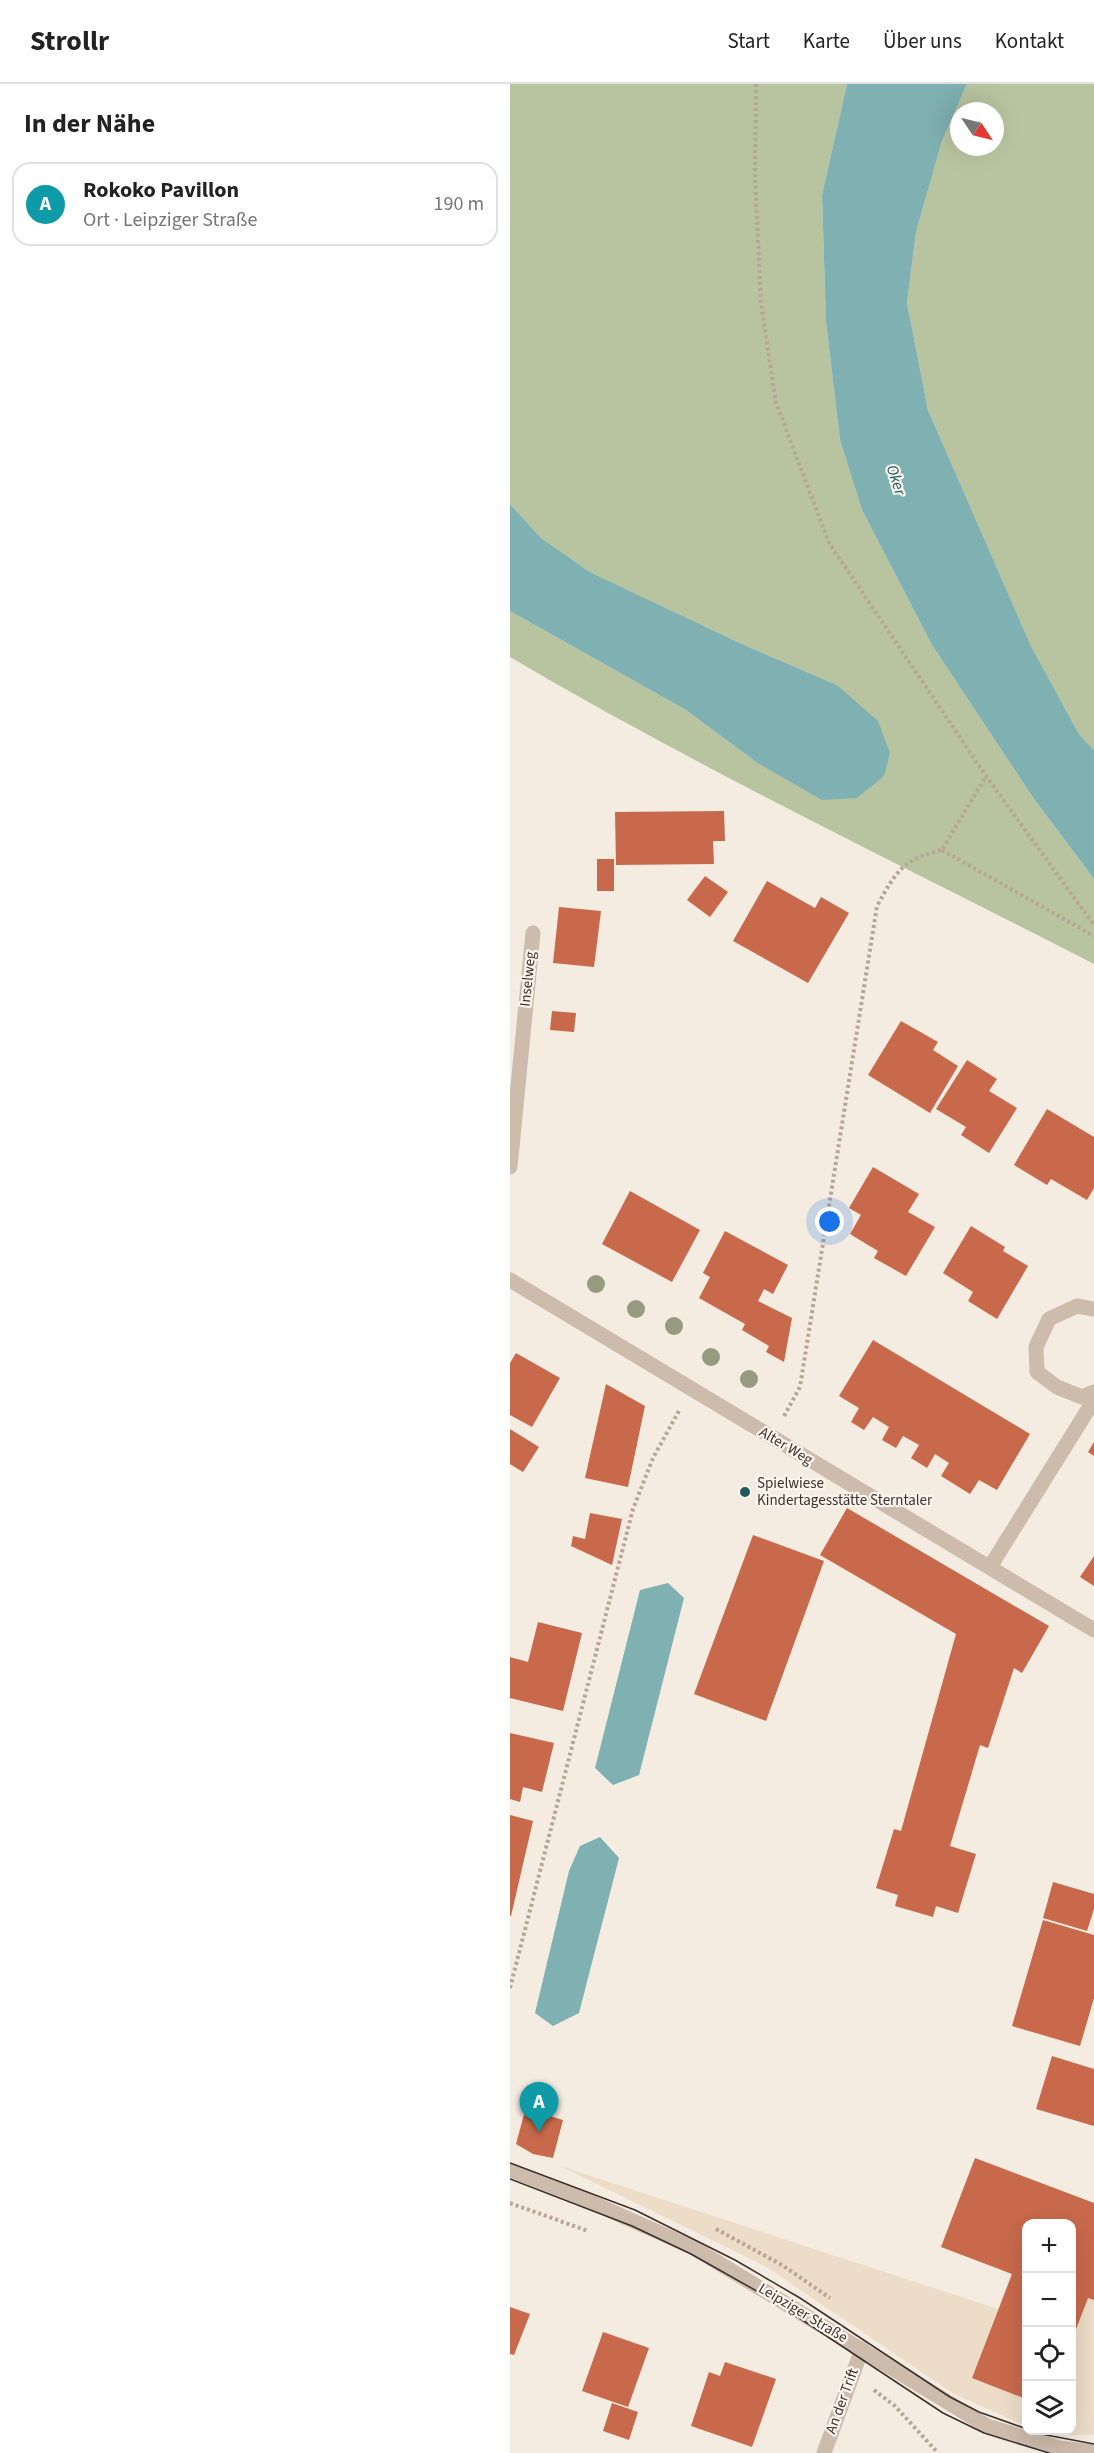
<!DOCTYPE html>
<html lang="de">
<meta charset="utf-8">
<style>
:root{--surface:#fff;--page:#f6f6f6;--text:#222;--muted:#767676;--line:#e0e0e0;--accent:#7c3aed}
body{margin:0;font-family:"Source Sans 3",sans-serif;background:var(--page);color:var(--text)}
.controls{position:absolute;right:18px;bottom:18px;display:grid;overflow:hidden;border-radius:12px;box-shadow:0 6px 24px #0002}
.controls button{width:54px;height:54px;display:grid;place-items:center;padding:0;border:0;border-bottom:2px solid var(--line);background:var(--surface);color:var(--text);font:30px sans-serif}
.compass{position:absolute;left:440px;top:18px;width:54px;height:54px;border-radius:50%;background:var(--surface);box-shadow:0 6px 24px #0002;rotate:125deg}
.you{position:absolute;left:320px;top:1138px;width:21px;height:21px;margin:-15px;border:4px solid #fff;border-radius:50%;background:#1a73e8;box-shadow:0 0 0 9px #1a73e833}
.badge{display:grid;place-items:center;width:39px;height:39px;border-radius:50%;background:var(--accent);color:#fff;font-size:20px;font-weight:700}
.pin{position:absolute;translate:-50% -50px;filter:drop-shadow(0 2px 3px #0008)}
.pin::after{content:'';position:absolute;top:32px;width:21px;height:18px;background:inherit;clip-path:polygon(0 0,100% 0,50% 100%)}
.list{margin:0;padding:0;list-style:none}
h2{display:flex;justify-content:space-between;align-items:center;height:78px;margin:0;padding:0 24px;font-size:26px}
h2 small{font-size:20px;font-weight:400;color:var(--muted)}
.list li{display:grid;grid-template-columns:39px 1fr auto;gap:18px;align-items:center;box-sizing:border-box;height:84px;margin:0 12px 12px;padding:0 12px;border:2px solid var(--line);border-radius:18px}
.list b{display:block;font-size:22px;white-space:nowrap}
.list p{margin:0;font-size:20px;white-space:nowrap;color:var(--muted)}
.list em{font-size:20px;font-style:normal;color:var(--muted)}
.icon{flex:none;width:33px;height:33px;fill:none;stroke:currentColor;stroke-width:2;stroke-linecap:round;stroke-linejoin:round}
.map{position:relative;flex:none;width:584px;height:2369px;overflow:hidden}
header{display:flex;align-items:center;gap:36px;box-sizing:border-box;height:84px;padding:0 30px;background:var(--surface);border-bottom:2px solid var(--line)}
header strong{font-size:28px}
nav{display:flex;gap:33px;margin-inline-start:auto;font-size:21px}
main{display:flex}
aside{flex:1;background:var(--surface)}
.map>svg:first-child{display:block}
.green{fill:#b8c4a0;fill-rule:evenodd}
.plaza{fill:#ecdcc8}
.water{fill:#7fb0b2}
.building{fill:#c8694b}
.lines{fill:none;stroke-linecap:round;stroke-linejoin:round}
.path{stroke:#b9a596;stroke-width:4;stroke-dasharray:3 3;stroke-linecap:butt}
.service{stroke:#cdbbac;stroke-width:15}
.minor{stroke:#cdbbac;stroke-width:15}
.tertiary{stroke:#cdbbac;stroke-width:15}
.tram{stroke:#3b302b;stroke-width:1.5}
.tree{fill:#969b7f}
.poi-dot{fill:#1f5a5e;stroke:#fbf5ee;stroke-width:2}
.labels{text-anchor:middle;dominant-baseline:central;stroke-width:4.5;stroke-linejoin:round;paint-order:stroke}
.street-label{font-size:15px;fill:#3b302b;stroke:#fbf5ee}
.poi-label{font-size:15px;fill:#3b302b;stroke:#fbf5ee;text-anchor:start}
.water-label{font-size:16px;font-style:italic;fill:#1f5a5e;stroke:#fbf5ee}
</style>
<header>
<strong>Strollr</strong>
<nav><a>Start</a><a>Karte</a><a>Über uns</a><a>Kontakt</a></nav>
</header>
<main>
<aside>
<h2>In der Nähe<small></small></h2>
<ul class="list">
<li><span class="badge" style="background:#0f9aa8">A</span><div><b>Rokoko Pavillon</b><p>Ort · Leipziger Straße</p></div><em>190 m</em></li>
</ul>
</aside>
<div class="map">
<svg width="584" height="2369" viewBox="0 0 584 2369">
<rect width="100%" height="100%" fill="#f4ebe1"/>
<!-- green -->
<path class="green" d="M0 0H337L312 111 316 238 330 356 352 426 422 561 524 715 584 795V880C388 779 190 685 0 573V527L176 626 246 678 327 601 234 561 80 488 31 454 0 420Z
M457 0H584V666L569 650 521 562 418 326 397 219 406 148 432 57ZM449 27H485V63H449Z"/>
<!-- plaza -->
<path class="plaza" d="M50 2082 488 2225 462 2294 516 2315V2342L444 2310 255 2182Z
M578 2214 584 2216V2351H551L533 2347 562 2346V2257Z"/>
<!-- water -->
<path class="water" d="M337 0H457L432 57 406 148 397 219 418 326 521 562 569 650 584 666V795L524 715 422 561 352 426 330 356 316 238 312 111Z
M0 420 31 454 80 488 234 561 327 601 368 637 380 669 374 692 347 714 312 716 246 678 176 626 0 527Z
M158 1499 174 1514 129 1691 103 1701 85 1684 130 1506Z
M90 1753 109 1774 69 1929 43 1942 25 1929 59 1787 70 1762Z"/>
<!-- building -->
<path class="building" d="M214 727 215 757H203L204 780 106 781 105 728Z
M87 775H104V807H87Z
M195 792 218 808 200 833 177 816Z
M257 797 305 824 311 813 339 829 298 899 223 857Z
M49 823 91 827 84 883 43 879Z
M42 927 66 929 64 948 40 946Z
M391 937 428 958 423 966 448 982 420 1029 358 991Z
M457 976 487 995 479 1007 507 1024 479 1069 451 1051 456 1043 426 1025Z
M537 1025 584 1053V1104L577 1116 541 1095 537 1101 504 1081Z
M363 1083 409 1110 398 1128 425 1143 396 1192 364 1174 368 1167 340 1150 351 1131 339 1124Z
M120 1107 190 1146 162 1198 92 1160Z
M461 1142 495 1163 493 1167 518 1182 487 1235 458 1217 463 1208 433 1189Z
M215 1147 278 1181 263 1210 254 1205 248 1217 282 1234 274 1278 256 1268 259 1262 232 1246 235 1240 189 1214 200 1193 193 1189Z
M363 1256 520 1350 487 1406 469 1396 460 1410 431 1392 439 1379 425 1370 417 1384 401 1374 409 1361 393 1352 386 1364 372 1356 379 1343 363 1333 354 1346 341 1338 349 1324 329 1312Z
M6 1269 50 1294 22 1343 0 1331V1279Z
M96 1300 135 1322 118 1403 75 1394Z
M0 1345 29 1363 13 1388 0 1380Z
M584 1358V1372L578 1368Z
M337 1424 539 1542 512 1589 504 1584 478 1664 470 1661 440 1762 466 1770 448 1829 426 1822 423 1833 385 1822 388 1811 366 1804 384 1745 391 1747 446 1550 310 1471Z
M80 1429 112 1435 102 1481 61 1462 63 1452 75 1455Z
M243 1451 314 1477 256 1637 184 1610Z
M584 1472V1502L570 1493Z
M28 1538 72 1549 53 1627 0 1614V1573L18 1578Z
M0 1649 44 1659 32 1708 13 1703 10 1718 0 1715Z
M0 1731 23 1737 1 1832H0Z
M543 1798 584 1810V1825L577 1847 533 1834Z
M533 1836 584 1851V1914L570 1962 502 1942Z
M542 1972 584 1985V2042L526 2025Z
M16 2023 41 2029 40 2032 53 2036 43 2074 23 2070 6 2060Z
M465 2074 584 2119V2216L578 2214 562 2256V2140L516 2139V2315L462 2294 502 2190 431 2163Z
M0 2223 20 2230 4 2271 0 2270Z
M93 2248 139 2264 118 2323 72 2307Z
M215 2278 266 2295 242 2363 181 2342 199 2288 210 2292Z
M102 2319 128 2328 119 2356 93 2347Z"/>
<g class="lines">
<!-- path -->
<path class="path" d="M246 0 245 92 251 220 266 319 319 459 476 692 584 841
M432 766 584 852
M274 1332 290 1303 367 822C386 788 392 775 432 766L476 692
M0 1904 123 1425 143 1374 170 1325
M0 2119 78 2147
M206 2145 272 2181 320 2214
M364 2306 385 2322 428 2369"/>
<!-- service -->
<path class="service" d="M584 1225 567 1222 539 1235 526 1263 527 1288 547 1303 572 1313 584 1308
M480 1483 584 1316"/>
<!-- minor -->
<path class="minor" d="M0 1083 23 849
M0 1196 584 1546
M314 2369 352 2265"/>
<!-- tertiary -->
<path class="tertiary" d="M0 2086 65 2111 184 2164 477 2342 550 2364 584 2368"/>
<!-- tram -->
<path class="tram" d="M0 2079 125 2126 225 2176 290 2214 440 2313 469 2328 531 2350 584 2360
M0 2095 122 2142 181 2170 259 2214 433 2329 474 2349 539 2369"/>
</g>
<!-- trees -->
<g class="tree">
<circle cx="86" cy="1200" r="9"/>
<circle cx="126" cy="1225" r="9"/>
<circle cx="164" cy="1242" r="9"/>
<circle cx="201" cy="1273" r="9"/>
<circle cx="239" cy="1295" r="9"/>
</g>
<!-- markers -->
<circle class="poi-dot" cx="235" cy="1408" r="6"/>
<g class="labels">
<!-- street labels -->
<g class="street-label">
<text transform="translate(18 895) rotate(-84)">Inselweg</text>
<text transform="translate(276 1362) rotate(31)">Alter Weg</text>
<text transform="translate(293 2229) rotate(31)">Leipziger Straße</text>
<text transform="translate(332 2317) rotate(-70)">An der Trift</text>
</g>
<!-- poi labels -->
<g class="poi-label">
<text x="247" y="1399">Spielwiese<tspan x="247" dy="17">Kindertagesstätte Sterntaler</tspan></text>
</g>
<!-- water labels -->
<g class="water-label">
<text transform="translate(386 396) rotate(72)">Oker</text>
</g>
</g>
</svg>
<div class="controls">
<button>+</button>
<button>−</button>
<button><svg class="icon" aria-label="locate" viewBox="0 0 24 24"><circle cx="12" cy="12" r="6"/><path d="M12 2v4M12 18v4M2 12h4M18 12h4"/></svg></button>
<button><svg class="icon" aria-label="layers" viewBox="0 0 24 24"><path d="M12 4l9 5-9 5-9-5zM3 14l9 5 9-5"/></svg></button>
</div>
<svg class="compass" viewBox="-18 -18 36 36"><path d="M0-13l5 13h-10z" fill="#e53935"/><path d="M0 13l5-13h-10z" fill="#767676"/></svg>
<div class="you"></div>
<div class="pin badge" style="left:29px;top:2048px;background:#0f9aa8">A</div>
</div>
</main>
